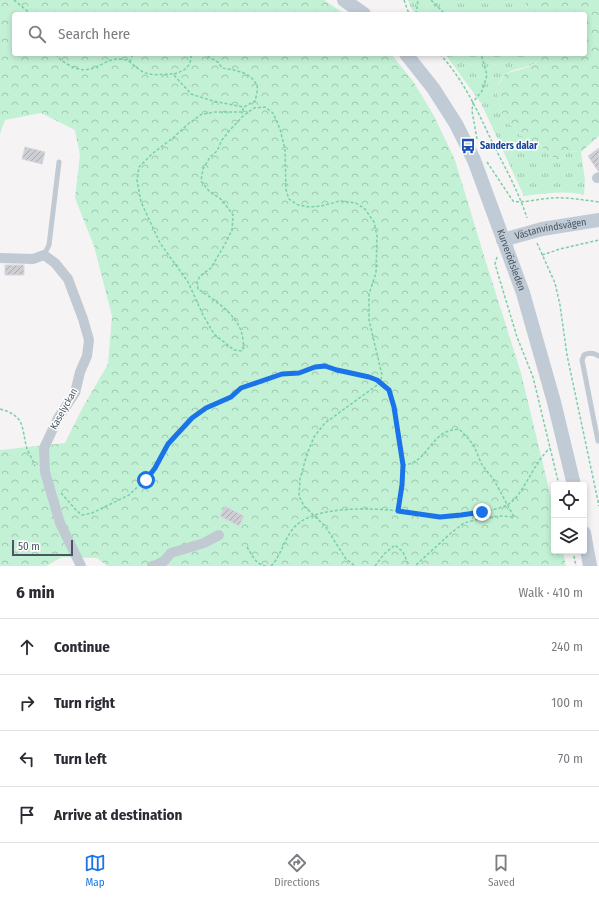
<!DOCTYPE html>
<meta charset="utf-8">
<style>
:root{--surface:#fff;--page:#f2f2f3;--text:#2b2b33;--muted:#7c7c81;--line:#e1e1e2;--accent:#1a73e8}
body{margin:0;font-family:"Fira Sans Condensed",sans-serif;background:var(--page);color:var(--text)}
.controls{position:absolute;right:12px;bottom:12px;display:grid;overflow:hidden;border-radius:4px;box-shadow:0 2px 6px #0003}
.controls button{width:36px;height:36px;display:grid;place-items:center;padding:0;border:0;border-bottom:1px solid var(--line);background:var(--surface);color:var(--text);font:20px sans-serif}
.scale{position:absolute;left:12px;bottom:10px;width:61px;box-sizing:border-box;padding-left:4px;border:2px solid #4a5661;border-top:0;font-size:11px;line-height:14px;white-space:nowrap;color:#4a5661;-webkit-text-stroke:3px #fff;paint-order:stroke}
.stop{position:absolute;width:12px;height:12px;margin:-9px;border:3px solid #1a73e8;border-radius:50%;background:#fff}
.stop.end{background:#1a73e8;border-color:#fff;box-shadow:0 1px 4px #0008}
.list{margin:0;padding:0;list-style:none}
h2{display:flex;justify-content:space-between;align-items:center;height:52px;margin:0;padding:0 16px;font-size:17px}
h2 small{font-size:13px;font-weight:400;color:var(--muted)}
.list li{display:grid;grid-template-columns:26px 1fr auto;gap:12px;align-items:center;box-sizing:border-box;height:56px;padding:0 16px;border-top:1px solid var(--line)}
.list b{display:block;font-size:15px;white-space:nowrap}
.list em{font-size:13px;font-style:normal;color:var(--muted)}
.icon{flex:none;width:22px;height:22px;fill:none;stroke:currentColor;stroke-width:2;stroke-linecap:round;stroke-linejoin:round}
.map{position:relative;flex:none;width:599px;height:566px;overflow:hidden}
.search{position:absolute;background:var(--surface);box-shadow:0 2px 6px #0003;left:12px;right:12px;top:12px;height:44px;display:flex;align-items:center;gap:10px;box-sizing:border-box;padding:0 14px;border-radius:4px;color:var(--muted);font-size:15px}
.sheet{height:276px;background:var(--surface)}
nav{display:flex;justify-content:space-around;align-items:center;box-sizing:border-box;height:56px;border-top:1px solid var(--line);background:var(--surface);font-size:11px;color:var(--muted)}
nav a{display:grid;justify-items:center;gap:2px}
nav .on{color:var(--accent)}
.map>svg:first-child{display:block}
.grass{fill:url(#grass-tufts)}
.forest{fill:url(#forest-crowns)}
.building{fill:url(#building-hatch);stroke:#d7d9de}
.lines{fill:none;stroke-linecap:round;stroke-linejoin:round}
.path{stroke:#7ad0a6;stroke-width:1.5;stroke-dasharray:3 2;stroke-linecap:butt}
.lane{stroke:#c1cad2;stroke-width:5}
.street{stroke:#c1cad2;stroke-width:10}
.secondary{stroke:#c1cbd6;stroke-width:14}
.route{stroke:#1a73e8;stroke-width:5}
.labels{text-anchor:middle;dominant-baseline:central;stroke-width:3;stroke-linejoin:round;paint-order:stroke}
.transit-label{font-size:10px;font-weight:bold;fill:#164399;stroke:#fff;text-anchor:start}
.street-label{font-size:10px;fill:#4a5661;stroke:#fff}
</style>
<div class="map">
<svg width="599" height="566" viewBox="0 0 599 566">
<defs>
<pattern id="grass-tufts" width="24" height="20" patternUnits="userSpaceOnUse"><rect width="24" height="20" fill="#c3f1d5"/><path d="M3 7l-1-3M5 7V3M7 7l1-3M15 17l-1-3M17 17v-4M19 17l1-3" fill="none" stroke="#a0c6b0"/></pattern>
<pattern id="forest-crowns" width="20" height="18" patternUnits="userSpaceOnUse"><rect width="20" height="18" fill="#c3f1d5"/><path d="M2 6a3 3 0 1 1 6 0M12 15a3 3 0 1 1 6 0" fill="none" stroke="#a0c6b0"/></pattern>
<pattern id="building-hatch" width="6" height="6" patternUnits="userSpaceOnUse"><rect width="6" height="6" fill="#cdcfd5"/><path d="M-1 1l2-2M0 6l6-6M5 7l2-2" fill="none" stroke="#a8abb0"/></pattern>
</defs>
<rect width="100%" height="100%" fill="#f5f3f3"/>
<!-- grass -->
<path class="grass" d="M408 0H525L528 14H416L411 8Z
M445 54H542C537 69 519 66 507 73 502 76 499 84 496 89L503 117 520 135 539 144 558 162 568 151 581 152 585 180 584 195C564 190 544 194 524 196L481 103Z"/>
<!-- forest -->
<path class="forest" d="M0 0H324L345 14H14V54H391L413 81 434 116 455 160 485 259 521 373 554 510V551H563L566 566H107L97 558 62 557 46 566H0V450L65 443 83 407 108 364 112 316 94 246 75 198 80 155 75 130 41 113 5 120 0 134Z
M525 0H599V136L581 152 568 151 558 162 539 144 520 135 503 117 496 89 505 74C518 69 538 68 542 54H585V14H528Z"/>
<!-- building -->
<path class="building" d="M25 147 45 152 42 164 22 159Z
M599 148V171H598L588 156Z
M5 265H24V275H5Z
M225 506 244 516 239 526 220 516Z"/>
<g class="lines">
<!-- path -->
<path class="path" d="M14 0 31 14
M404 0 409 14
M431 0 445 14
M416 14 418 0
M56 54C59 59 62 61 67 64 94 80 101 57 122 59 130 60 134 66 140 70 150 77 162 74 173 74L191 94 213 101 243 107V112H215L202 114 188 124 174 137 152 154 139 167 137 180 141 202 160 243 188 282 203 315 214 334 234 350 242 351 244 347C243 342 243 336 241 331 235 313 213 299 198 289L197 282 200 276 211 268 225 244 232 230 233 215 222 200 209 191 201 181 203 169 210 157 217 151 222 140 230 130 243 116 254 108 265 107 273 113 280 129 285 149 286 190 289 199 298 205 310 207 321 206 340 201 356 203 365 209 374 222 377 236 376 273 369 294V320L382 375 380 383 325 423 314 437 307 454 300 479 299 496 304 506 325 526 346 559 355 566
M203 54 218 62 222 68C234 70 252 72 257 86 258 90 256 97 255 101L244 107
M440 54C465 82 478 112 494 146 506 169 519 193 527 218
M130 62 133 54
M174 74C184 71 191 67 191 56L190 54
M477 139 472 111 473 102 482 91 487 75 481 54
M487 162 513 201C520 204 543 198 553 198 568 197 583 200 599 202
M537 243 555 283 560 305 567 355 599 506
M542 255 560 249 599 240
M497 257 495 264 517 337 533 377 559 485
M0 409C26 416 21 427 27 449 29 454 33 460 35 466
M403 465C422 464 427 446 441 435 446 431 452 430 459 429L467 437 474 446 482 465 494 480 514 517 501 516 479 519 464 523 451 533 415 566
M61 493 77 511 82 515 92 513 129 495 145 480 155 468 168 444 192 418 206 408 231 397 241 388 282 374 299 373 315 367 325 366 337 370 369 377 377 380 389 390 394 407 403 465 402 485 398 511
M247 547C252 555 256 565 266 566
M573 551 576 566
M271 566C283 554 285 533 299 523 321 506 372 508 399 511 412 513 425 515 438 517 455 518 492 512 507 505 523 497 533 463 550 448
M375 566 384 554 395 545 403 552 409 566"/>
<!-- lane -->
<path class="lane" d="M44 255 49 245 59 162
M598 441 582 360 584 355C589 352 594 353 599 356"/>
<!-- street -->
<path class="street" d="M597 178 599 177
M0 258 33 259 44 255 55 263 68 279 83 319 89 340 87 356 80 372 75 393 58 418 44 448 45 472 60 523 81 566
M152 566 156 565 164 561 171 553 204 543 219 535"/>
<!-- secondary -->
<g class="secondary">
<path d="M344 0 364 14"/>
<path id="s1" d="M406 54 433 88 456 124 474 160 523 293 554 402 574 485"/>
<path id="s2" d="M503 240 542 229 599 220"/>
<path d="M584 533 590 566"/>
</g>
</g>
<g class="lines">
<!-- route -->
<path class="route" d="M146 480 155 468 168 444 192 418 206 408 231 397 241 388 282 374 299 373 315 367 325 366 337 370 369 377 377 380 389 390 394 407 403 465 402 485 398 511 440 517 461 515 482 512"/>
</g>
<!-- icons -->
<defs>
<g id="bus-bare" transform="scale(1.2)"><path d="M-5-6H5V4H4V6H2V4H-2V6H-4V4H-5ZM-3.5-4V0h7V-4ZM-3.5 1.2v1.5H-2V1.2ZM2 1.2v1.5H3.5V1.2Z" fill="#1a4fb4" stroke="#fff" stroke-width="2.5" paint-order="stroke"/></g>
</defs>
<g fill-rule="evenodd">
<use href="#bus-bare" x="468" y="146"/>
</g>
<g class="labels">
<!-- transit labels -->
<g class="transit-label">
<text x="480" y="146">Sanders dalar</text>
</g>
<!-- street labels -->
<g class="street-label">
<text stroke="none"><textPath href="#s2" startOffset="49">Västanvindsvägen</textPath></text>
<text stroke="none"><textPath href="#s1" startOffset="233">Kurverödsleden</textPath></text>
<text transform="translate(64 409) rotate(-61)">Kaselyckan</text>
</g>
</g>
</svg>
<div class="controls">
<button><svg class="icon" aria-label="locate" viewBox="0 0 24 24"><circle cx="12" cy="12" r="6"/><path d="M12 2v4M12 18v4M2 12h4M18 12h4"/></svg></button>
<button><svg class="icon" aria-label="layers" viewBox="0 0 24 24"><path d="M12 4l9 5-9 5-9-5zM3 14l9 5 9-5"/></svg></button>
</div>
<div class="scale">50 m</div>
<div class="stop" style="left:146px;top:480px"></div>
<div class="stop end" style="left:482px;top:512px"></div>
<div class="search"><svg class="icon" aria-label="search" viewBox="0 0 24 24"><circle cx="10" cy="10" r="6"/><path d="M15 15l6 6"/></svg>Search here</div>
</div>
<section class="sheet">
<h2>6 min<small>Walk · 410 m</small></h2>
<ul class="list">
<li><svg class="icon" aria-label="ahead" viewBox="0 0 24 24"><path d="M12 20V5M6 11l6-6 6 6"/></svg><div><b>Continue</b></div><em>240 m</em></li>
<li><svg class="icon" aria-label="right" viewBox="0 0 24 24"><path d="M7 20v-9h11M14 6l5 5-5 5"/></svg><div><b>Turn right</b></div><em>100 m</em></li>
<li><svg class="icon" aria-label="left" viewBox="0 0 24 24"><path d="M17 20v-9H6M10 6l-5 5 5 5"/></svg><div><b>Turn left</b></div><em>70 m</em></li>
<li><svg class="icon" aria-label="arrive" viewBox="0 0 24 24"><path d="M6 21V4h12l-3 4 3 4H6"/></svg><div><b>Arrive at destination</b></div></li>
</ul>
</section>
<nav>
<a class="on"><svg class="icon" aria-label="map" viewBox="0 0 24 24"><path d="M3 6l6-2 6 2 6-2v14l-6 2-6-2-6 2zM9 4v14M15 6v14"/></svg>Map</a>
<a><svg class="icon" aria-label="directions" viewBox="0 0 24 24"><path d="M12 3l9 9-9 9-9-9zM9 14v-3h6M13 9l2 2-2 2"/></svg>Directions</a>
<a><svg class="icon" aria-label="saved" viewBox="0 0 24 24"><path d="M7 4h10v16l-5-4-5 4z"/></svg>Saved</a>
</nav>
